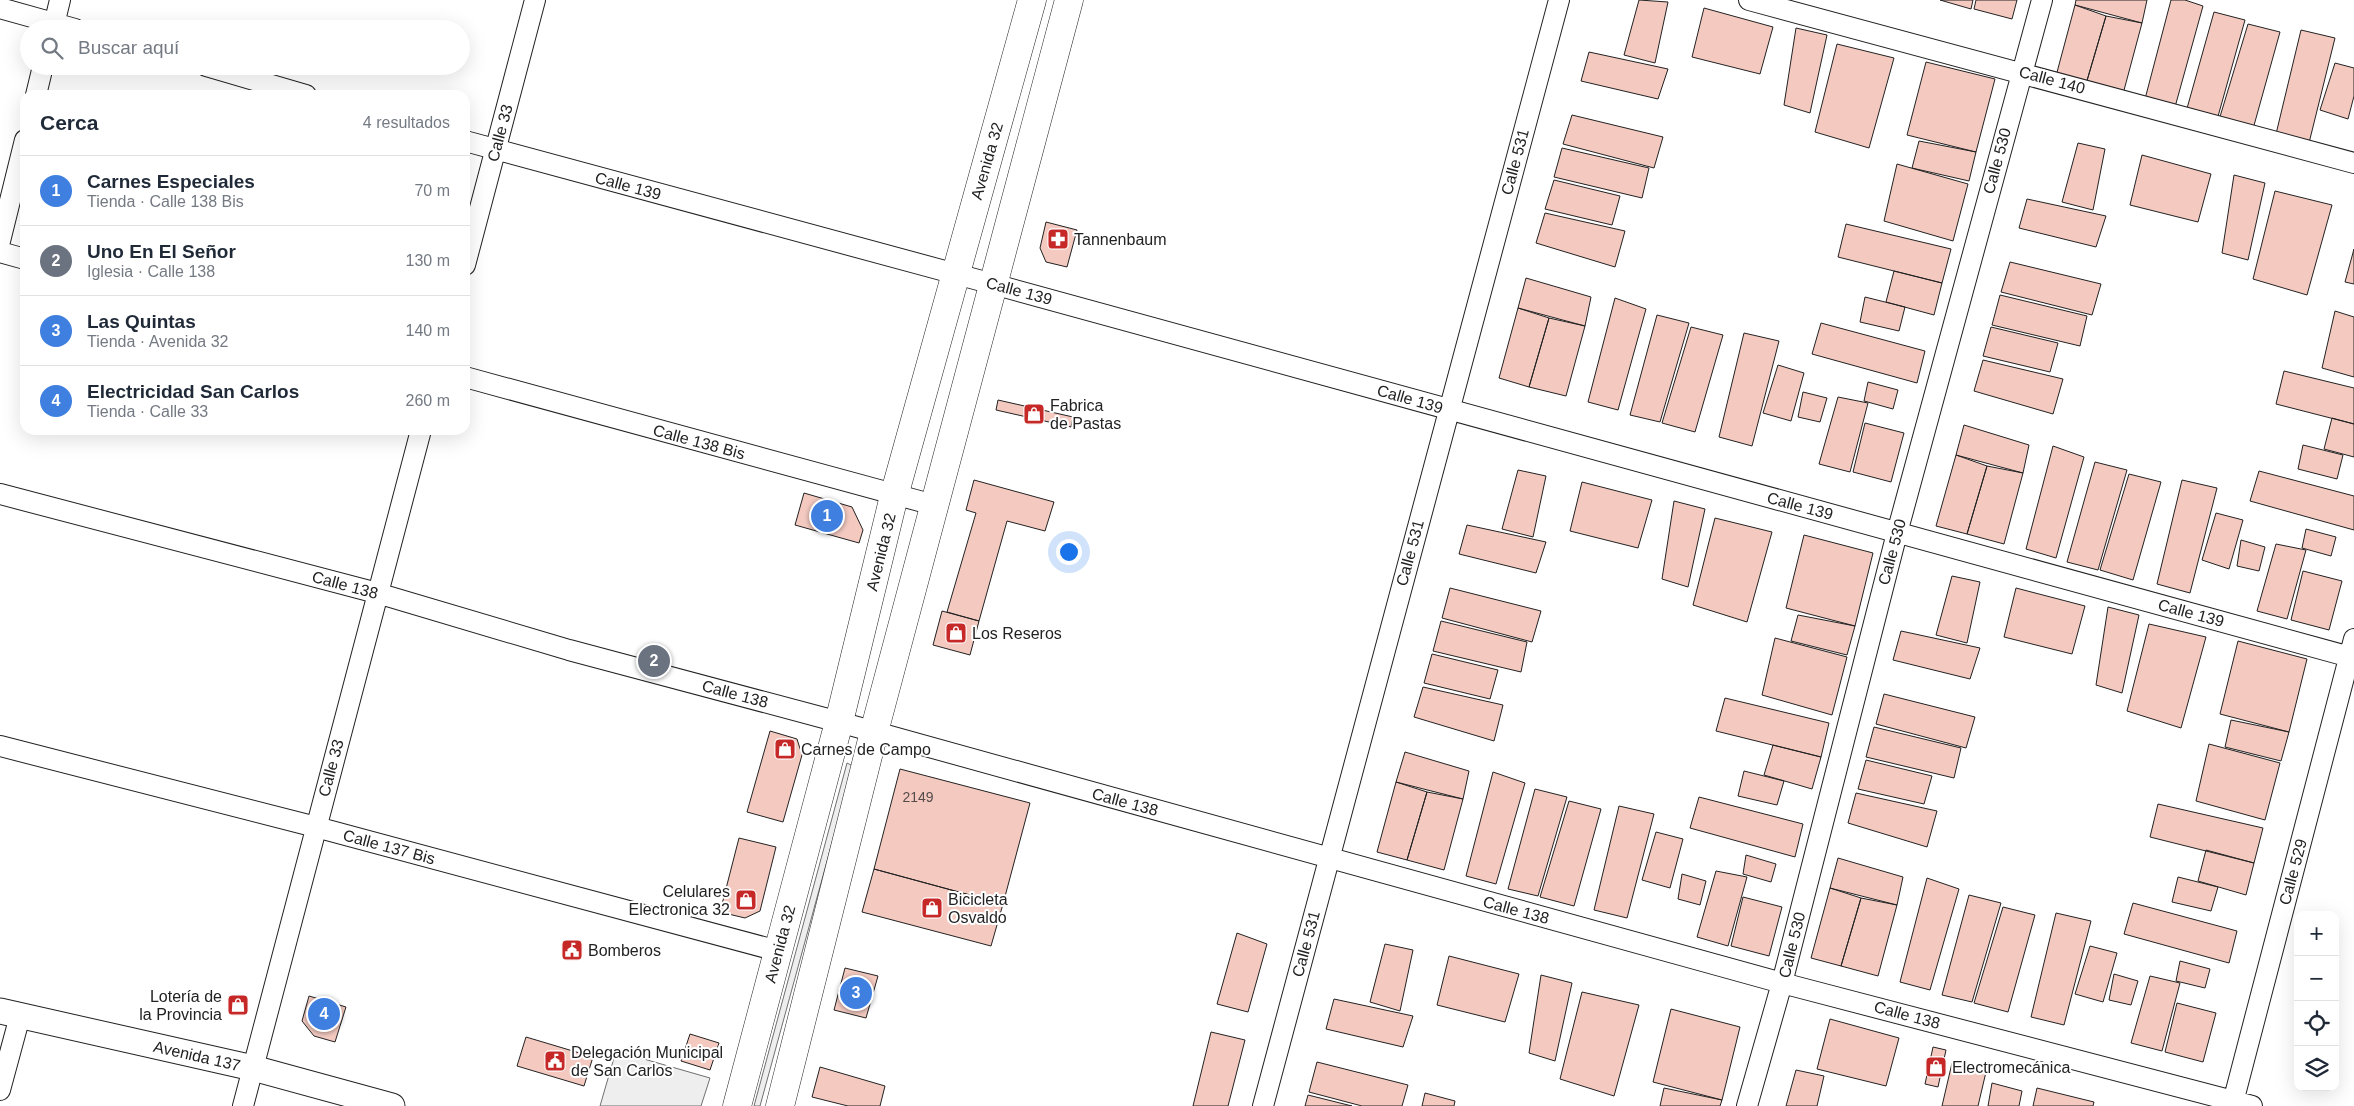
<!DOCTYPE html>
<html lang="es">
<meta charset="utf-8">
<style>
:root{--surface:#fff;--page:#f2f2f3;--text:#1f2937;--muted:#747a83;--line:#e0e1e3;--accent:#c62828}
body{margin:0;font-family:Arial,sans-serif;background:var(--page);color:var(--text)}
.controls{position:absolute;right:15px;bottom:15px;display:grid;overflow:hidden;border-radius:10px;box-shadow:0 5px 20px #0002}
.controls button{width:45px;height:45px;display:grid;place-items:center;padding:0;border:0;border-bottom:1px solid var(--line);background:var(--surface);color:var(--text);font:25px sans-serif}
.you{position:absolute;left:1068px;top:551px;width:18px;height:18px;margin:-12px;border:4px solid #fff;border-radius:50%;background:#1a73e8;box-shadow:0 0 0 8px #1a73e833}
.badge{display:grid;place-items:center;width:32px;height:32px;border-radius:50%;background:var(--accent);color:#fff;font-size:16px;font-weight:700}
.pin{position:absolute;translate:-50% -50%;border:2px solid #fff;box-shadow:0 1px 5px #0006}
.list{margin:0;padding:0;list-style:none}
h2{display:flex;justify-content:space-between;align-items:center;height:65px;margin:0;padding:0 20px;font-size:21px}
h2 small{font-size:16px;font-weight:400;color:var(--muted)}
.list li{display:grid;grid-template-columns:32px 1fr auto;gap:15px;align-items:center;box-sizing:border-box;height:70px;padding:0 20px;border-top:1px solid var(--line)}
.list b{display:block;font-size:19px;white-space:nowrap}
.list p{margin:0;font-size:16px;white-space:nowrap;color:var(--muted)}
.list em{font-size:16px;font-style:normal;color:var(--muted)}
.icon{flex:none;width:28px;height:28px;fill:none;stroke:currentColor;stroke-width:2;stroke-linecap:round;stroke-linejoin:round}
.map{position:relative;flex:none;width:2354px;height:1106px;overflow:hidden}
.search{position:absolute;background:var(--surface);box-shadow:0 5px 20px #0002;left:20px;top:20px;width:450px;height:55px;display:flex;align-items:center;gap:12px;box-sizing:border-box;padding:0 18px;border-radius:28px;color:var(--muted);font-size:19px}
.panel{position:absolute;background:var(--surface);box-shadow:0 5px 20px #0002;left:20px;top:90px;width:450px;height:345px;border-radius:15px}
.map>svg:first-child{display:block}
.green{fill:#eee;stroke:#6f6f6f}
.building{fill:#f3c9c0;stroke:#222}
.lines{fill:none;stroke-linecap:round;stroke-linejoin:round}
.minor-casing{stroke:#222;stroke-width:22}
.tertiary-casing{stroke:#222;stroke-width:27}
.secondary-casing{stroke:#222;stroke-width:29}
.minor{stroke:#fff;stroke-width:20}
.tertiary{stroke:#fff;stroke-width:25}
.secondary{stroke:#fff;stroke-width:28}
.labels{text-anchor:middle;dominant-baseline:central;stroke-width:4;stroke-linejoin:round;paint-order:stroke}
.number-label{font-size:14px;fill:#564c4a}
.street-label{font-size:16px;fill:#222;stroke:#fff}
.poi-label{font-size:16px;fill:#222;stroke:#fff;text-anchor:start}
</style>
<div class="map">
<svg width="2354" height="1106" viewBox="0 0 2354 1106">
<rect width="100%" height="100%" fill="#fff"/>
<!-- green -->
<path class="green" d="M847 763 853 766 760 1106H754Z
M616 1051 710 1078 701 1106H600Z"/>
<!-- building -->
<path class="building" d="M1639 0 1668 2 1655 63 1624 55Z
M1940 0H1973L1971 9Z
M1976 0H2017L2012 19 1974 9Z
M2076 0H2147L2142 23 2075 5Z
M2171 0H2185L2203 6 2175 107 2145 99Z
M2075 5 2106 16 2086 84 2056 76Z
M1704 8 1773 27 1760 74 1692 57Z
M2214 12 2245 20 2217 120 2186 112Z
M2106 16 2142 23 2123 94 2086 84Z
M2248 24 2280 32 2253 129 2219 120Z
M1796 28 1827 35 1810 113 1784 105Z
M2301 30 2335 38 2309 143 2276 134Z
M1837 44 1894 58 1869 148 1815 132Z
M1589 52 1668 69 1658 99 1581 81Z
M1926 62 1995 79 1976 152 1907 135Z
M2335 63 2354 68V96L2348 119 2320 110Z
M1572 115 1663 137 1654 168 1563 144Z
M1919 141 1976 152 1969 181 1912 168Z
M2078 143 2105 149 2093 210 2062 202Z
M1562 148 1649 168 1642 198 1554 177Z
M2142 155 2211 174 2198 222 2130 205Z
M1897 164 1968 184 1953 241 1884 221Z
M2234 175 2265 183 2248 260 2222 253Z
M1554 180 1620 196 1612 225 1545 209Z
M2275 191 2332 205 2307 295 2253 279Z
M2027 199 2106 216 2096 247 2019 228Z
M1545 213 1625 231 1615 267 1536 243Z
M1046 222 1077 230 1067 267 1046 262 1040 248Z
M1846 224 1951 249 1942 283 1838 257Z
M2354 249V284L2345 282Z
M2010 262 2101 284 2092 315 2001 292Z
M1894 271 1942 283 1934 315 1886 302Z
M1526 278 1591 297 1585 326 1518 308Z
M2000 295 2087 316 2080 346 1992 325Z
M1865 297 1905 307 1899 331 1860 322Z
M1615 298 1646 309 1618 410 1588 402Z
M1518 308 1549 318 1529 387 1499 378Z
M2335 311 2354 317V377L2322 368Z
M1657 315 1689 323 1660 422 1630 415Z
M1549 318 1585 326 1566 396 1529 387Z
M1821 323 1925 351 1917 383 1812 354Z
M1691 327 1723 335 1695 432 1662 423Z
M1991 327 2058 343 2050 372 1983 356Z
M1744 333 1779 341 1752 446 1719 437Z
M1983 360 2063 379 2053 414 1974 391Z
M1778 365 1804 373 1791 421 1763 413Z
M2284 371 2354 388V424L2276 404Z
M1868 382 1898 390 1893 409 1864 401Z
M1803 392 1827 398 1820 422 1798 417Z
M1838 397 1868 403 1850 472 1819 464Z
M998 400 1073 417 1071 427 996 410Z
M2332 418 2354 424V457L2324 449Z
M1865 423 1904 433 1891 482 1853 472Z
M1964 425 2029 445 2023 473 1956 455Z
M2303 445 2343 455 2337 479 2298 469Z
M2053 446 2084 457 2056 558 2026 549Z
M1956 455 1987 466 1967 534 1936 526Z
M2095 462 2127 470 2098 570 2067 562Z
M1987 466 2023 473 2004 544 1967 534Z
M1518 470 1546 476 1533 537 1502 529Z
M2259 471 2354 496V530L2250 501Z
M2129 474 2161 482 2133 580 2100 570Z
M974 480 1054 502 1045 531 1007 521 979 621 947 612 976 513 966 510Z
M2182 480 2217 488 2190 593 2157 584Z
M1582 482 1652 500 1638 548 1570 531Z
M804 493 852 507 863 530 859 543 795 525Z
M1674 501 1705 509 1688 587 1662 579Z
M2216 513 2243 520 2229 569 2202 560Z
M1715 518 1772 532 1747 622 1693 605Z
M1467 525 1546 542 1536 573 1459 554Z
M2306 529 2336 537 2331 556 2302 548Z
M1804 535 1873 553 1855 626 1786 608Z
M2241 540 2265 547 2259 571 2237 566Z
M2276 544 2306 550 2287 619 2257 611Z
M2303 571 2342 581 2329 630 2291 620Z
M1952 576 1980 582 1967 643 1936 635Z
M1450 588 1541 611 1532 642 1442 618Z
M2016 588 2085 606 2072 654 2004 637Z
M2108 607 2139 615 2122 693 2096 685Z
M942 611 979 621 970 655 933 645Z
M1798 615 1855 626 1847 655 1791 641Z
M1441 621 1527 642 1521 672 1433 651Z
M2149 624 2206 637 2181 728 2127 711Z
M1901 631 1980 648 1970 679 1893 660Z
M1775 638 1847 657 1832 715 1762 695Z
M2238 641 2307 659 2289 732 2220 714Z
M1432 654 1498 670 1490 699 1424 683Z
M1423 687 1503 705 1494 741 1414 717Z
M1884 694 1975 717 1966 748 1876 724Z
M1725 698 1829 723 1821 757 1716 731Z
M2231 720 2289 732 2281 761 2225 747Z
M1874 727 1961 748 1954 778 1866 757Z
M770 731 797 739 802 755 783 822 747 812Z
M2209 744 2280 763 2265 820 2196 801Z
M1773 745 1821 757 1812 789 1764 775Z
M1405 752 1469 771 1463 799 1396 782Z
M1866 760 1932 776 1924 804 1858 789Z
M900 769 1030 803 1003 904 874 869Z
M1744 771 1784 781 1777 805 1738 796Z
M1493 772 1525 783 1496 884 1466 876Z
M1396 782 1427 792 1407 860 1377 852Z
M1535 789 1567 797 1538 896 1508 889Z
M1427 792 1463 799 1444 870 1407 860Z
M1856 793 1937 811 1927 847 1848 823Z
M1699 797 1803 824 1795 857 1690 828Z
M1569 801 1601 809 1574 906 1540 897Z
M2158 804 2263 828 2254 863 2150 837Z
M1619 806 1654 814 1627 918 1594 910Z
M1656 832 1683 839 1670 888 1642 880Z
M739 838 776 847 760 911 745 918 720 912Z
M2206 850 2254 863 2246 895 2198 881Z
M1746 855 1776 864 1771 882 1743 874Z
M1838 858 1903 877 1897 905 1830 888Z
M874 869 1003 904 991 946 862 912Z
M1716 871 1747 877 1728 946 1697 937Z
M1682 874 1706 881 1700 905 1678 899Z
M2178 877 2218 887 2211 911 2172 902Z
M1927 878 1959 889 1930 990 1900 982Z
M1830 888 1861 898 1841 966 1811 958Z
M1969 895 2001 903 1972 1002 1942 995Z
M1743 897 1782 907 1769 956 1731 946Z
M1861 898 1897 905 1878 976 1841 966Z
M2133 903 2237 931 2229 963 2124 934Z
M2003 907 2035 915 2008 1012 1974 1003Z
M2056 913 2091 921 2064 1025 2031 1017Z
M1237 933 1267 944 1248 1012 1217 1004Z
M1385 944 1413 950 1400 1011 1370 1002Z
M2090 946 2117 953 2103 1002 2075 994Z
M1449 956 1519 974 1505 1022 1437 1005Z
M2180 961 2210 969 2205 988 2176 981Z
M845 968 878 976 866 1018 834 1010Z
M2114 974 2138 981 2131 1005 2109 1000Z
M1541 975 1572 983 1555 1061 1529 1053Z
M2150 976 2180 983 2162 1051 2131 1043Z
M1582 992 1639 1005 1614 1096 1560 1079Z
M309 996 346 1007 335 1042 314 1036 302 1021Z
M1334 999 1413 1016 1403 1047 1326 1029Z
M2177 1003 2216 1013 2203 1062 2165 1052Z
M1671 1009 1740 1027 1722 1100 1653 1082Z
M1830 1019 1899 1038 1886 1086 1817 1069Z
M1211 1032 1245 1040 1228 1106H1193Z
M690 1034 719 1043 710 1070 681 1061Z
M526 1037 593 1057 584 1086 517 1066Z
M1933 1047 1946 1050 1938 1087 1925 1084Z
M1317 1062 1408 1085 1402 1106H1362L1309 1092Z
M1952 1063 1986 1072 1978 1106H1942Z
M820 1067 885 1086 880 1106H848L812 1097Z
M1796 1070 1824 1076 1817 1106H1786Z
M1992 1083 2022 1091 2019 1106H1988Z
M1664 1088 1722 1100 1720 1106H1660Z
M2037 1088 2094 1102 2093 1106H2033Z
M1425 1093 1455 1101 1454 1106H1422Z
M1308 1095 1352 1106H1305Z"/>
<g class="lines">
<!-- minor casing -->
<g class="minor-casing">
<path id="minor" d="M1749 0 2354 163
M0 8 75 29
M53 29 60 0
M206 66 306 95
M36 95 43 66
M465 141 993 284 2354 658
M0 241 25 140
M0 252 25 259
M465 265 535 0
M465 377 934 505
M0 494 377 593 569 650 839 722 1782 983 2252 1106
M0 746 316 827 778 951
M0 1090 20 1016
M243 1106 421 430
M1263 1106 1559 0
M1747 1106 1782 983 1897 533 2042 0
M2232 1106 2354 639"/>
</g>
<!-- tertiary casing -->
<g class="tertiary-casing">
<path id="tertiary" d="M0 1011 253 1068 392 1106"/>
</g>
<!-- secondary casing -->
<g class="secondary-casing">
<path id="secondary" d="M737 1106 839 722 894 496 1032 0
M780 1106 874 732 1069 0"/>
</g>
<!-- minor -->
<use href="#minor" class="minor"/>
<!-- tertiary -->
<use href="#tertiary" class="tertiary"/>
<!-- secondary -->
<use href="#secondary" class="secondary"/>
</g>
<!-- icons -->
<defs>
<g id="pharmacy-square" transform="scale(1.125)"><rect x="-9" y="-9" width="18" height="18" rx="4" fill="#c62828" stroke="#fff"/><path d="M-2-6h4v4h4v4h-4v4h-4v-4h-4v-4h4Z" fill="#fff"/></g>
<g id="shop-square" transform="scale(1.125)"><rect x="-9" y="-9" width="18" height="18" rx="4" fill="#c62828" stroke="#fff"/><path d="M-5-2.5h2.3a2.7 3.5 0 0 1 5.4 0H5L5.5 6h-11ZM-1.5-2.5h3a1.5 2.3 0 0 0-3 0Z" fill="#fff"/></g>
<g id="civic-square" transform="scale(1.125)"><rect x="-9" y="-9" width="18" height="18" rx="4" fill="#c62828" stroke="#fff"/><path d="M-.6-6.5H3V-4.5H.6V-3L4-1V1h2V6H-6V1h2V-1L-.6-3ZM-1.2 2.5V6h2.4V2.5Z" fill="#fff"/></g>
</defs>
<g fill-rule="evenodd">
<use href="#pharmacy-square" x="1058" y="239"/>
<use href="#shop-square" x="1034" y="414"/>
<use href="#shop-square" x="956" y="633"/>
<use href="#shop-square" x="785" y="749"/>
<use href="#shop-square" x="746" y="900"/>
<use href="#shop-square" x="932" y="908"/>
<use href="#civic-square" x="572" y="950"/>
<use href="#shop-square" x="238" y="1005"/>
<use href="#civic-square" x="555" y="1061"/>
<use href="#shop-square" x="1936" y="1067"/>
</g>
<g class="labels">
<!-- number labels -->
<g class="number-label">
<text x="918" y="797">2149</text>
</g>
<!-- street labels -->
<g class="street-label">
<text transform="translate(2052 80) rotate(15)">Calle 140</text>
<text transform="translate(500 133) rotate(-75)">Calle 33</text>
<text transform="translate(987 161) rotate(-74)">Avenida 32</text>
<text transform="translate(1997 161) rotate(-75)">Calle 530</text>
<text transform="translate(1515 162) rotate(-75)">Calle 531</text>
<text transform="translate(628 186) rotate(15)">Calle 139</text>
<text transform="translate(1019 291) rotate(15)">Calle 139</text>
<text transform="translate(1410 399) rotate(16)">Calle 139</text>
<text transform="translate(699 442) rotate(15)">Calle 138 Bis</text>
<text transform="translate(1800 506) rotate(15)">Calle 139</text>
<text transform="translate(881 552) rotate(-76)">Avenida 32</text>
<text transform="translate(1892 552) rotate(-75)">Calle 530</text>
<text transform="translate(1410 553) rotate(-75)">Calle 531</text>
<text transform="translate(345 585) rotate(15)">Calle 138</text>
<text transform="translate(2191 613) rotate(15)">Calle 139</text>
<text transform="translate(735 694) rotate(15)">Calle 138</text>
<text transform="translate(331 768) rotate(-75)">Calle 33</text>
<text transform="translate(1125 802) rotate(15)">Calle 138</text>
<text transform="translate(389 847) rotate(15)">Calle 137 Bis</text>
<text transform="translate(2293 872) rotate(-75)">Calle 529</text>
<text transform="translate(1516 910) rotate(15)">Calle 138</text>
<text transform="translate(780 944) rotate(-75)">Avenida 32</text>
<text transform="translate(1306 944) rotate(-75)">Calle 531</text>
<text transform="translate(1792 945) rotate(-76)">Calle 530</text>
<text transform="translate(1907 1015) rotate(15)">Calle 138</text>
<text transform="translate(197 1056) rotate(13)">Avenida 137</text>
</g>
<!-- poi labels -->
<g class="poi-label">
<text x="1074" y="239">Tannenbaum</text>
<text x="1050" y="405">Fabrica<tspan x="1050" dy="18">de Pastas</tspan></text>
<text x="972" y="633">Los Reseros</text>
<text x="801" y="749">Carnes de Campo</text>
<text x="730" y="891" text-anchor="end">Celulares<tspan x="730" dy="18">Electronica 32</tspan></text>
<text x="948" y="899">Bicicleta<tspan x="948" dy="18">Osvaldo</tspan></text>
<text x="588" y="950">Bomberos</text>
<text x="222" y="996" text-anchor="end">Lotería de<tspan x="222" dy="18">la Provincia</tspan></text>
<text x="571" y="1052">Delegación Municipal<tspan x="571" dy="18">de San Carlos</tspan></text>
<text x="1952" y="1067">Electromecánica</text>
</g>
</g>
</svg>
<div class="controls">
<button>+</button>
<button>−</button>
<button><svg class="icon" aria-label="locate" viewBox="0 0 24 24"><circle cx="12" cy="12" r="6"/><path d="M12 2v4M12 18v4M2 12h4M18 12h4"/></svg></button>
<button><svg class="icon" aria-label="layers" viewBox="0 0 24 24"><path d="M12 4l9 5-9 5-9-5zM3 14l9 5 9-5"/></svg></button>
</div>
<div class="you"></div>
<div class="pin badge" style="left:827px;top:516px;background:#3f7fe0">1</div>
<div class="pin badge" style="left:654px;top:661px;background:#6b7280">2</div>
<div class="pin badge" style="left:856px;top:993px;background:#3f7fe0">3</div>
<div class="pin badge" style="left:324px;top:1014px;background:#3f7fe0">4</div>
<div class="search"><svg class="icon" aria-label="search" viewBox="0 0 24 24"><circle cx="10" cy="10" r="6"/><path d="M15 15l6 6"/></svg>Buscar aquí</div>
<section class="panel">
<h2>Cerca<small>4 resultados</small></h2>
<ul class="list">
<li><span class="badge" style="background:#3f7fe0">1</span><div><b>Carnes Especiales</b><p>Tienda · Calle 138 Bis</p></div><em>70 m</em></li>
<li><span class="badge" style="background:#6b7280">2</span><div><b>Uno En El Señor</b><p>Iglesia · Calle 138</p></div><em>130 m</em></li>
<li><span class="badge" style="background:#3f7fe0">3</span><div><b>Las Quintas</b><p>Tienda · Avenida 32</p></div><em>140 m</em></li>
<li><span class="badge" style="background:#3f7fe0">4</span><div><b>Electricidad San Carlos</b><p>Tienda · Calle 33</p></div><em>260 m</em></li>
</ul>
</section>
</div>
